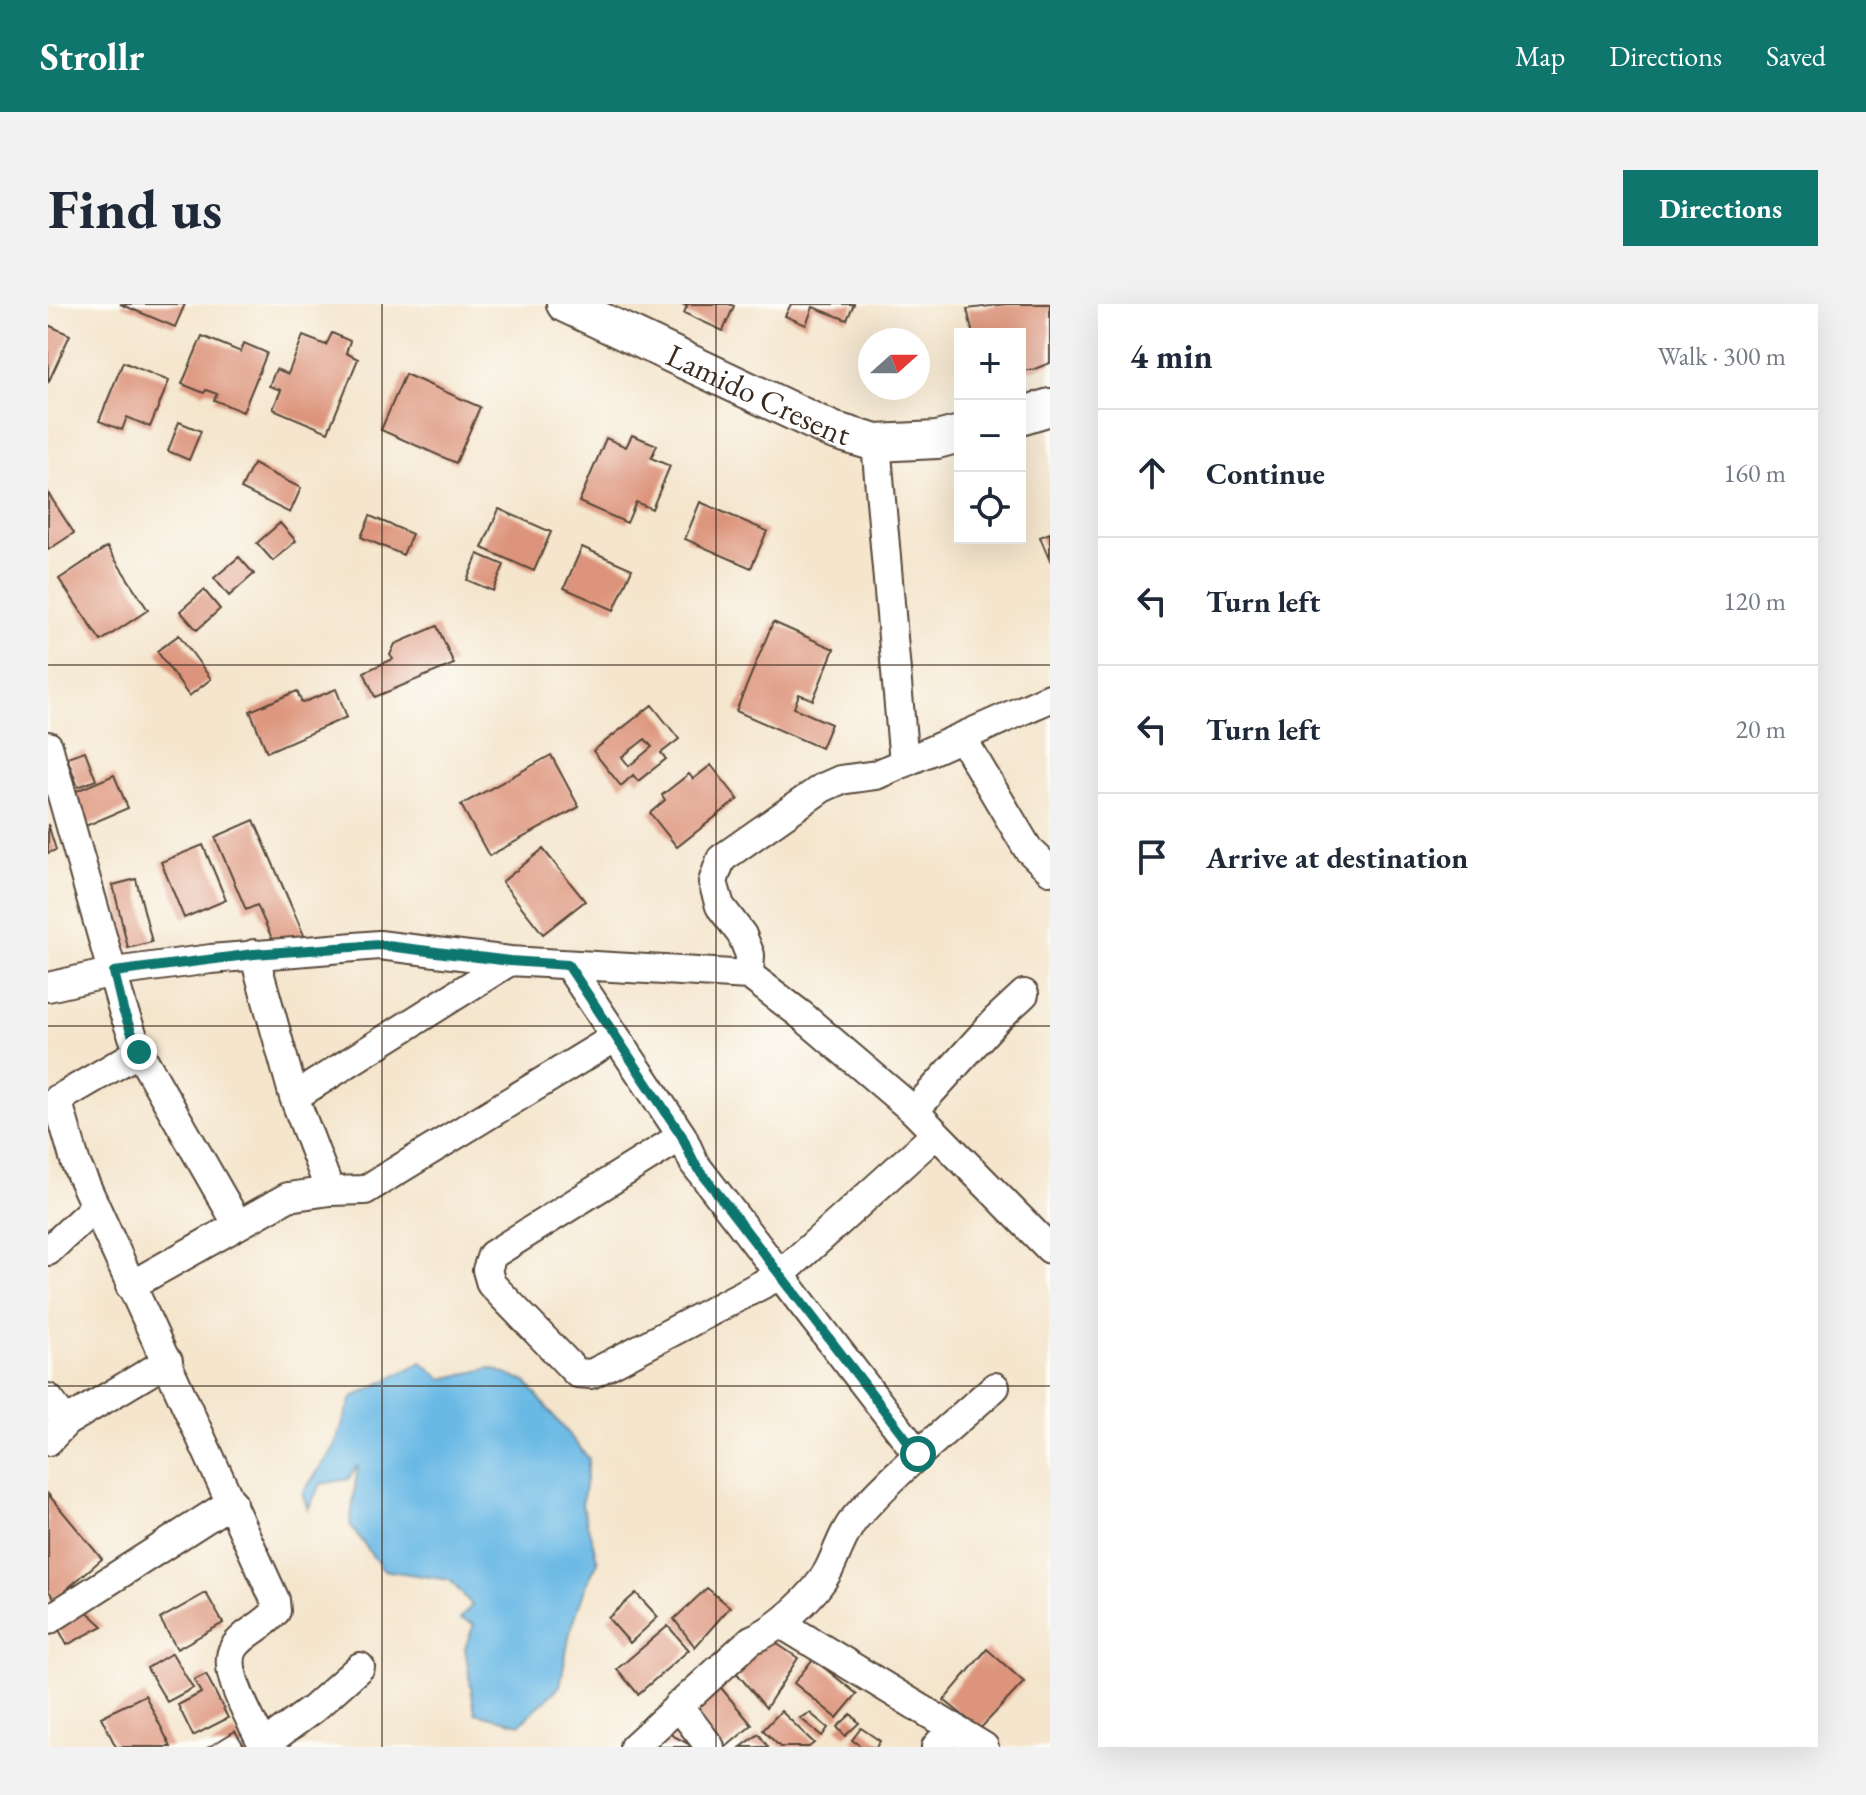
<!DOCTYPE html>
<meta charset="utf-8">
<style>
:root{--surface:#fff;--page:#f2f2f3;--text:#1f2937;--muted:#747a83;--line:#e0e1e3;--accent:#0f766e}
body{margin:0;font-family:"EB Garamond",serif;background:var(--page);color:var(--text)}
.controls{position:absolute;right:24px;top:24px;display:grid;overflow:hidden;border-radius:0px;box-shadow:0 8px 32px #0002}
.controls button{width:72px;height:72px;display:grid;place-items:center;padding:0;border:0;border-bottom:2px solid var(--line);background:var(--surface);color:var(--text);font:40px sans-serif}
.compass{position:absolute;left:810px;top:24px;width:72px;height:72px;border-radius:50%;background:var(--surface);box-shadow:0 8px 32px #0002;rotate:69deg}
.stop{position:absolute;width:24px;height:24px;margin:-18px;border:6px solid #0f766e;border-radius:50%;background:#fff}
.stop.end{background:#0f766e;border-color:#fff;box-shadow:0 2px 8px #0008}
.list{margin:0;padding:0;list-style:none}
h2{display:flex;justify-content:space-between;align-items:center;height:104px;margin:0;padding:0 32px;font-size:34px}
h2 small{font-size:26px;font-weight:400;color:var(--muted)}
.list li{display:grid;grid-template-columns:52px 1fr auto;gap:24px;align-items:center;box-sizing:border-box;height:128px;padding:0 32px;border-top:2px solid var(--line)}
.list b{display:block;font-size:30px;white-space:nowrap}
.list em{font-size:26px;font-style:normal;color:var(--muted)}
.icon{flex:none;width:44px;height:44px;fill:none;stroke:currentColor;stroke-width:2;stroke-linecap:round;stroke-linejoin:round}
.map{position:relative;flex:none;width:1002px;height:1443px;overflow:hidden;border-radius:0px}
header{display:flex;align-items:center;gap:48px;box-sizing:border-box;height:112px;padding:0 40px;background:var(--accent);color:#fff}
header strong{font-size:38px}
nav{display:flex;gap:44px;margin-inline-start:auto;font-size:28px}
.intro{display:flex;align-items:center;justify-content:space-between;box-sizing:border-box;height:192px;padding:0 48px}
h1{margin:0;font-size:56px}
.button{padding:20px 36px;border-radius:0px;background:var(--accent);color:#fff;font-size:28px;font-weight:700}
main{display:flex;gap:48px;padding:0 48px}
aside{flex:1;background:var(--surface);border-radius:0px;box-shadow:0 8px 32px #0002}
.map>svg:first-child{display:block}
.water{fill:#6bb9e5;stroke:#537282;stroke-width:2}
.building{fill:#dd947b;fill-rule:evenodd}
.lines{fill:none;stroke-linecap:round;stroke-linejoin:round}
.minor-casing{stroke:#574638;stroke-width:32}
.tertiary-casing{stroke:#574638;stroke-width:40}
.minor{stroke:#fff;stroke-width:28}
.tertiary{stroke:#fff;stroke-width:36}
.route{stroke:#0f766e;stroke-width:10}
.grid{fill:none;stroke:#3b2a1e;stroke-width:2;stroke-opacity:0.55}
.labels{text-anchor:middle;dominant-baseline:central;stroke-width:7;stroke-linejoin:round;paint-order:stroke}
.street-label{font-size:32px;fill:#3b2a1e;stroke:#fdfcf7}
</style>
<header>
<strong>Strollr</strong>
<nav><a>Map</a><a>Directions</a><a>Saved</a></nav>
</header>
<div class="intro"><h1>Find us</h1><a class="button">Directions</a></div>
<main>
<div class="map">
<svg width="1002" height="1443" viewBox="0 0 1002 1443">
<rect width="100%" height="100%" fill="#fdfcf7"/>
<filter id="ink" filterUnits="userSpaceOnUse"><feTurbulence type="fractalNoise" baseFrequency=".0125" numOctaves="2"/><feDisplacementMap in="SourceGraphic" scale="16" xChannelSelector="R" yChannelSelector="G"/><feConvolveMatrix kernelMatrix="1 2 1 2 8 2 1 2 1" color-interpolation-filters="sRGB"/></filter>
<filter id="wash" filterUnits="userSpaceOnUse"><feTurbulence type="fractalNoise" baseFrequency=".006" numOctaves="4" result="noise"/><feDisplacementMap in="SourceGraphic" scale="32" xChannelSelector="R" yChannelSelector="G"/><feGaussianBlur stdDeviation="1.8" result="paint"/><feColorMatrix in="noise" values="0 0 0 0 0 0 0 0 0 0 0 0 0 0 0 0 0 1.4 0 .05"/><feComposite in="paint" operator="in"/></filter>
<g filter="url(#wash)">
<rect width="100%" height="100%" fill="#f4e5cc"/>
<!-- water -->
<path class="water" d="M374 1058 394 1075 443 1064 478 1078 541 1155 534 1201 550 1258 539 1279 522 1328 512 1382 472 1420 427 1409 417 1344 426 1320 412 1315 424 1301 402 1276 335 1266 302 1221 310 1161 300 1175 273 1180 260 1205 254 1190 286 1144 304 1094Z"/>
<g id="blocks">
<!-- building -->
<path class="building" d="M72 0H137L127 23Z
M634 0H681L686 2 675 27 636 9 639 2Z
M743 0H806L799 16 765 3 758 21 737 12Z
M958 0H1002V59L984 66H972V30H925L919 5Z
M0 21 22 31 0 79Z
M284 29 302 37 298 49 310 55 280 128 225 105 233 86 221 82 228 65 240 70 255 32 278 41Z
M154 32 193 48 196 39 219 49 195 108 166 96 169 90 158 86 156 89 134 80Z
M75 58 121 77 102 123 79 113 74 126 51 117Z
M357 70 432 103 408 159 333 126Z
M131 118 153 127 141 156 120 147Z
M584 131 609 141 603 154 622 162 604 205 588 198 579 219 531 198 558 134 578 143Z
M205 160 253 184 242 209 193 185Z
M0 189 26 229 0 246Z
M652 198 719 227 703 264 637 235Z
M451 205 503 228 486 267 434 244Z
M322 212 364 230 355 251 313 233Z
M232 219 248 237 225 257 209 239Z
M1002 229V257L992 233Z
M59 243 100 306 53 337 11 275Z
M534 243 584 265 566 306 516 284Z
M430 250 456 261 445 287 419 276Z
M191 253 206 270 181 292 166 274Z
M156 286 172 305 149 326 132 307Z
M725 318 786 345 765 396 751 390 746 404 783 420 773 444 688 407Z
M389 322 406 360 327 393 316 368 345 355 342 351 347 340Z
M131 331 163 375 141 392 109 347Z
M288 385 299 413 219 448 202 407 249 387 254 399Z
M604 401 631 435 613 449 618 455 590 477 585 471 573 482 545 447ZM597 435 604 443 581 462 574 453Z
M37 447 48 476 30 483 19 453Z
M503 451 531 503 441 552 413 501Z
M663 461 690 495 629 543 602 509 617 496 614 491 641 470 645 475Z
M66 471 80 504 33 524 19 491Z
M206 516 258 636 230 648 209 601 198 606 167 533Z
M0 520 8 546 0 549Z
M155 541 178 596 136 614 113 558Z
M495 545 537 597 495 630 454 578Z
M88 575 104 638 80 644 65 581Z
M0 1190 54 1255 7 1295 0 1286Z
M659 1284 682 1303 647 1343 626 1315Z
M158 1289 175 1319 129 1345 112 1315Z
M588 1289 610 1313 582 1339 560 1314Z
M36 1305 55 1322 19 1341 8 1320Z
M620 1322 641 1346 590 1390 569 1365Z
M716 1331 750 1354 718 1404 682 1361Z
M939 1345 976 1378 932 1425 896 1396Z
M124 1349 145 1384 119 1398 99 1364Z
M765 1355 809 1390 789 1414 746 1379Z
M158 1370 180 1414 145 1432 130 1401 153 1389 146 1376Z
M664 1373 704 1421 678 1443H671L634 1399Z
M97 1391 123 1443H68L53 1413Z
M733 1407 766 1439 761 1443H732L715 1426Z
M762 1409 780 1424 774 1432 752 1414Z
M803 1410 811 1419 797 1432 789 1423Z
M813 1424 832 1437 828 1443H814L804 1436Z
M187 1427 197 1443H161Z
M622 1430 646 1443H604Z
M711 1430 720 1443H693Z"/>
</g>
</g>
<g filter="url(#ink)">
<use href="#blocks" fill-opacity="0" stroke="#574638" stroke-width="2"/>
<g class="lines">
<!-- minor casing -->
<g class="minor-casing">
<path id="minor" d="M828 139 856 459
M914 434 980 545 1002 566
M0 442 75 706 91 748 190 921
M206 650 246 793 282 887
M520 661 634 832 646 859 870 1150
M701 671 702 651 694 631 672 602 665 578 673 555 774 484 792 476 828 471 1002 394
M0 683 66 668 163 655 331 641 462 657 701 671 752 710 866 807 1002 945
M246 793 462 657
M9 795 28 860 227 1296 228 1307C217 1322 195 1329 186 1344 172 1367 206 1420 216 1443
M0 801 91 748
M866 807 948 716 976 690
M634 832 444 951 439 966 443 980 529 1069 543 1070 561 1061 732 971 888 830
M0 947 47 903
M82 982 240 893 282 887 317 886 568 733
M0 1094 18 1118
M0 1137 18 1118 120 1057
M0 1316 184 1198
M732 1319 936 1443
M630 1401 662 1443
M216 1441 265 1405 312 1363
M586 1443 703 1336C729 1326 767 1291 780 1267 789 1250 795 1228 808 1213 850 1165 900 1125 947 1083
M888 1443 905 1423"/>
</g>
<!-- tertiary casing -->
<g class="tertiary-casing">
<g id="tertiary">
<path id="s1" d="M517 0 784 126 828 139 889 136 912 130"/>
<path d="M972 112 1002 103"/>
</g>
</g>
<!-- minor -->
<use href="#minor" class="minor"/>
<!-- tertiary -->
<use href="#tertiary" class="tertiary"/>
</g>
</g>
<g class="lines" filter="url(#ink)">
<!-- route -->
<path class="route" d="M91 748 75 706 66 668 206 650 331 641 462 657 520 661 634 832 646 859 870 1150"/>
</g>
<!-- grid -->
<path class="grid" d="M334 0V1443M668 0V1443M0 361H1002M0 722H1002M0 1082H1002"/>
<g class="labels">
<!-- street labels -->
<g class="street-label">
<text stroke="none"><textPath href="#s1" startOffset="214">Lamido Cresent</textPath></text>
</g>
</g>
</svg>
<div class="controls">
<button>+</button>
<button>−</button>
<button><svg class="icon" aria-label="locate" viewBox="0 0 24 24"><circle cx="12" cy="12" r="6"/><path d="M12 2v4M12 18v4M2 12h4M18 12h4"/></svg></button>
</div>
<svg class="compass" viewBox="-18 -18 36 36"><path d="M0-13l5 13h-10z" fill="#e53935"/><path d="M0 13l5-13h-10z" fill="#747a83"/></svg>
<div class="stop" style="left:870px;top:1150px"></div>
<div class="stop end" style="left:91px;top:748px"></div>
</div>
<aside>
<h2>4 min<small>Walk · 300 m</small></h2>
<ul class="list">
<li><svg class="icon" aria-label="ahead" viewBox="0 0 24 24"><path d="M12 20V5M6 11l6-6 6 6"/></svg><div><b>Continue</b></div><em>160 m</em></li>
<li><svg class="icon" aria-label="left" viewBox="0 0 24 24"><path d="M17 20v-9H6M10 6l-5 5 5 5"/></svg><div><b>Turn left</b></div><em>120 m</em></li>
<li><svg class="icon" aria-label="left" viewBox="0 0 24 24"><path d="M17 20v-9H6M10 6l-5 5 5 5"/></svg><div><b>Turn left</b></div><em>20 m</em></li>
<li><svg class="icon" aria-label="arrive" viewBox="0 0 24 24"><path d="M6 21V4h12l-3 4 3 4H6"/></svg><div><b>Arrive at destination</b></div></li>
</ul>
</aside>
</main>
